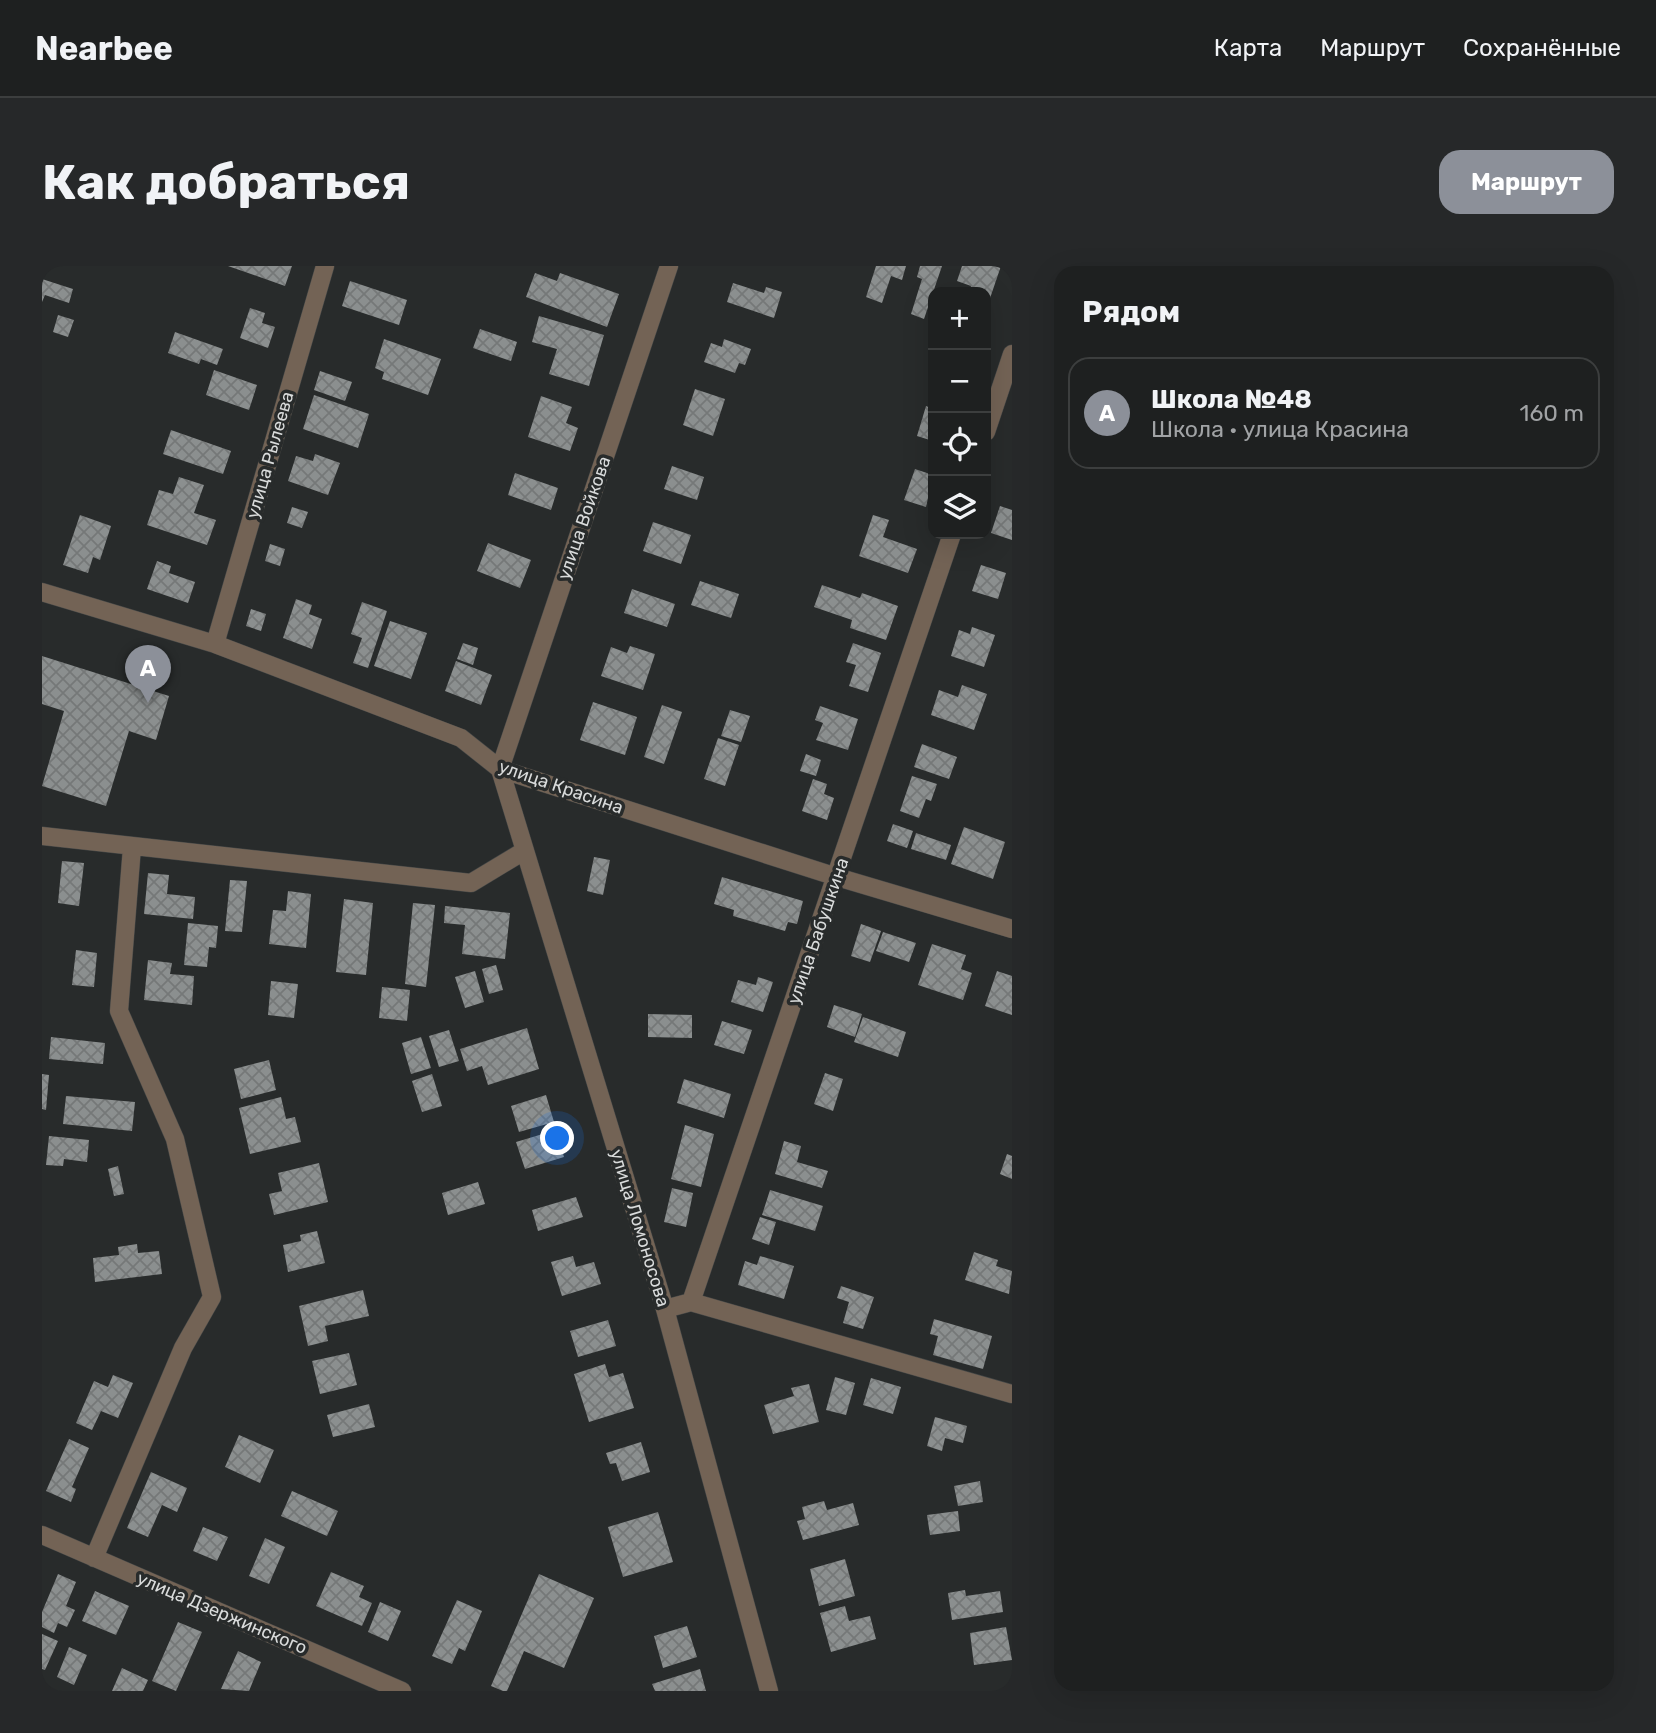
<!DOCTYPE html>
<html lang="ru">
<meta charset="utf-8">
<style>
:root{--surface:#1e2020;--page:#262829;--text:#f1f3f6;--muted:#a1a3a5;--line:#3c3e3e;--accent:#8c9099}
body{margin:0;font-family:Rubik,sans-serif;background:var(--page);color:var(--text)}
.controls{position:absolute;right:21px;top:21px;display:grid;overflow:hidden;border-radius:14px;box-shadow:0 7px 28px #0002}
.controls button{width:63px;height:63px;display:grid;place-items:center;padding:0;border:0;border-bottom:2px solid var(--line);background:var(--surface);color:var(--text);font:35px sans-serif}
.you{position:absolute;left:516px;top:873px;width:24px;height:24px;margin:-18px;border:5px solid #fff;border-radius:50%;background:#1a73e8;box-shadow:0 0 0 10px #1a73e833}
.badge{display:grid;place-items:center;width:46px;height:46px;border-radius:50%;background:var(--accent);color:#fff;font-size:23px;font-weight:700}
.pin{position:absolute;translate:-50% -58px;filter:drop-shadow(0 2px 4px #0008)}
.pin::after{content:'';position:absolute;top:37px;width:24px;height:21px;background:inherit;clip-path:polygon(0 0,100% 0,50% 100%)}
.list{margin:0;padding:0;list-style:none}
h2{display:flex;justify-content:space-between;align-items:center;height:91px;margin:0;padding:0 28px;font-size:30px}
h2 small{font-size:23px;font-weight:400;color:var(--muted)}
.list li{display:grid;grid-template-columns:46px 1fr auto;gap:21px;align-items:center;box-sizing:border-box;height:112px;margin:0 14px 14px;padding:0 14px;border:2px solid var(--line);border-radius:21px}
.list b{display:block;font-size:26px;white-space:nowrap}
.list p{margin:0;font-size:23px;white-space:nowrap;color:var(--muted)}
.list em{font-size:23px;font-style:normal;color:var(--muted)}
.icon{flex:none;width:38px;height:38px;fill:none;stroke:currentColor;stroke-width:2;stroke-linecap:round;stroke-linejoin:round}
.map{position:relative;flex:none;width:970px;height:1425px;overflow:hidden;border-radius:21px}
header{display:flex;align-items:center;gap:42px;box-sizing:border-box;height:98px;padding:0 35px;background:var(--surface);border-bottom:2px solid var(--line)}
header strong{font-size:33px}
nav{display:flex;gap:38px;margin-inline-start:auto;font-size:24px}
.intro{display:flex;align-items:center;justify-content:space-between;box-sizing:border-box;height:168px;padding:0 42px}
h1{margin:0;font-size:49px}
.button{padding:18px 32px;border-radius:21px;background:var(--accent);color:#fff;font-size:24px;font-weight:700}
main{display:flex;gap:42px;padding:0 42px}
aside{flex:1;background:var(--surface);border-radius:21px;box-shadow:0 7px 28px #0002}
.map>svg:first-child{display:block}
.building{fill:url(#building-cross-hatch)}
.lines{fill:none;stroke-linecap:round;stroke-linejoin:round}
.minor-casing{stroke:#444747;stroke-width:19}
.minor{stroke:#736355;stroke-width:18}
.labels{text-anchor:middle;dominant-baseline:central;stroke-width:7;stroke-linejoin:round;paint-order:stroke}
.street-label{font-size:18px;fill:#d9dbdb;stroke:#282b2b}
</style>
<header>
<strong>Nearbee</strong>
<nav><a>Карта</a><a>Маршрут</a><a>Сохранённые</a></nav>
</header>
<div class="intro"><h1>Как добраться</h1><a class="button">Маршрут</a></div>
<main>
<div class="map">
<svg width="970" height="1425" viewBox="0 0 970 1425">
<defs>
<pattern id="building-cross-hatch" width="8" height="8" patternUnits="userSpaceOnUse" patternTransform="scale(1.75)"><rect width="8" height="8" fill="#8b8f8f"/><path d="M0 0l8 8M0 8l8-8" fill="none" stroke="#757878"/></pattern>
</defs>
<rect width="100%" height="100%" fill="#282b2b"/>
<!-- building -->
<path class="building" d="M186 0H250L243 20Z
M834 0H864L860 14 849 10 840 37 824 31Z
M878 0H900L882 53 869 48 880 13 875 11Z
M920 0H959L944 44V26H927L929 20 915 15Z
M493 7 515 15 518 7 577 28 565 61 484 31Z
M0 13 31 23 27 37 3 29 0 36Z
M308 15 365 34 357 59 300 40Z
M691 17 722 27 724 21 740 26 732 52 685 36Z
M208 42 223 47 220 57 233 61 226 82 198 72Z
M16 49 32 54 26 71 11 66Z
M497 50 562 69 547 120 507 108 515 83 490 76Z
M438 63 475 76 469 95 431 82Z
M133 66 181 83 175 99 159 93 157 98 126 87Z
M342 73 399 93 386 129 340 113 342 106 333 102Z
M682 73 709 83 703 99 697 97 693 107 662 96 669 77 680 81Z
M172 104 215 119 207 144 164 129Z
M278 105 310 116 303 135 272 124Z
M653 123 683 133 671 170 641 159Z
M272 129 327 148 316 182 261 163Z
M499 130 530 141 524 157 536 162 528 185 486 171Z
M884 140 891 143V175L875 170Z
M129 164 189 185 181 208 121 188Z
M273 188 298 197 286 229 246 215 254 190 271 195Z
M630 200 662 211 655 234 622 223Z
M873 203 891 209 884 241 862 234Z
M473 207 516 222 509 244 466 229Z
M137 211 162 219 152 247 174 254 165 279 105 259 117 224 131 228Z
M958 240 970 244V274L949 267Z
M250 241 266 246 260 262 245 257Z
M38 249 69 260 58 294 51 291 46 307 21 299Z
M831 249 847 254 841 271 875 283 866 307 817 290Z
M611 256 649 269 639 298 601 285Z
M446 277 489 294 478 322 435 305Z
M228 278 243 283 238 300 223 295Z
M115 295 129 300 127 307 153 316 146 337 105 323Z
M939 299 964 307 956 333 930 325Z
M658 315 697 328 689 352 649 339Z
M780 319 818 332 820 327 856 340 844 374 808 362 810 354 772 341Z
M590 323 633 338 625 361 582 347Z
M254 333 270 339 267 348 280 353 270 383 241 372Z
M320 336 345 345 326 402 311 397 320 372 309 368Z
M209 343 224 348 219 365 204 360Z
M348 355 385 367 369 413 332 400Z
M930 361 953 369 942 401 909 390 917 364 928 368Z
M421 377 436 382 431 399 415 393Z
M811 377 839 387 826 426 807 420 814 399 804 396Z
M588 380 613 388 601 424 559 410 569 381 585 387Z
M0 390 127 430 114 474 87 465 64 540 0 520 22 445 0 438Z
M414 395 450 409 439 439 403 425Z
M920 419 945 428 932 464 889 449 897 424 916 431Z
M551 436 595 451 583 489 538 474Z
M620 439 640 446 622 498 602 491Z
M778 440 816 453 806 484 774 474 781 457 773 454Z
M688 444 708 450 699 476 679 470Z
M676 472 697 479 683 520 662 513Z
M880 478 915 491 907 513 872 501Z
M764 488 779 494 774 510 758 505Z
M870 510 895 518 889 535 884 533 877 552 858 545Z
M771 513 785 518 782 528 792 532 785 554 760 545Z
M851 558 871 565 865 582 845 575Z
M922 561 963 576 951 613 909 598Z
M874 567 909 579 904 594 869 583Z
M552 591 568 594 561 629 545 625Z
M20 595 42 597 37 640 16 637Z
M106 607 127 609 125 628 153 631 151 653 102 648Z
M680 611 761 635 755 658 746 656 743 665 691 650 692 644 672 638Z
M188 614 205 615 200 666 183 665Z
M246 625 269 628 264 682 227 678 231 644 244 645Z
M302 633 331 637 324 709 294 706Z
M371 637 393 639 384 721 363 718Z
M403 640 468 647 463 693 420 688 423 659 402 657Z
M146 657 176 660 174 682 167 681 165 701 142 699Z
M819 658 839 665 828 696 809 690Z
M841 666 874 677 867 696 834 685Z
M890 678 924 689 919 703 930 707 921 734 876 719Z
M34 684 55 687 52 721 30 719Z
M106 694 130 697 128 708 152 710 150 739 102 734Z
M454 699 461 724 447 728 440 703Z
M433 705 442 736 423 742 413 711Z
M955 705 970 710V749L943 740Z
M716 711 731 716 721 746 689 736 696 714 714 719Z
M229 715 256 718 252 752 226 749Z
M340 721 368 724 365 755 337 752Z
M792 739 820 748 813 771 785 761Z
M606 748 650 749V772L606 771Z
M821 751 864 766 856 791 812 776Z
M680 755 710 764 702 788 672 779Z
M485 762 497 803 446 819 440 800 425 805 418 783Z
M407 764 417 795 397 801 387 770Z
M9 771 63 777 61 798 7 793Z
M379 771 389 802 369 808 360 777Z
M227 794 234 824 199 833 192 803Z
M783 807 801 813 791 845 772 838Z
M0 808 7 809 4 844 0 843Z
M390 808 400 840 380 846 370 815Z
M642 813 689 828 682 852 635 837Z
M504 829 512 856 477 866 469 840Z
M24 830 93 836 90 865 21 858Z
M239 831 244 853 253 851 259 876 208 888 197 842Z
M643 859 672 868 659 921 629 913Z
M514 864 522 891 483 903 474 876Z
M7 870 47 874 45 896 22 893 21 900 4 899Z
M742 875 759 880 755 896 786 905 780 922 733 908Z
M965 888 970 890V913L958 908Z
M277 897 286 936 232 949 227 928 240 925 236 907Z
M76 900 82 928 72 930 66 903Z
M436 916 443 938 406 949 400 927Z
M630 922 651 927 644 961 622 956Z
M728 924 781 940 773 965 720 949Z
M534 931 541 951 496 965 490 944Z
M718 951 734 956 727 979 710 973Z
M275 965 283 997 246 1006 241 979 259 975 258 969Z
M95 978 96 987 117 985 120 1008 53 1016 51 992 77 989 76 981Z
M932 986 956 994 954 1000 970 1005 967 1028 923 1014Z
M531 990 534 1001 552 996 559 1018 520 1030 509 996Z
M718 990 752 1000 742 1033 696 1019 703 995 715 999Z
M799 1020 832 1031 821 1063 801 1057 807 1036 795 1032Z
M321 1024 327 1050 283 1060 286 1075 266 1080 257 1040Z
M892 1053 950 1070 941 1103 891 1089 896 1070 888 1068Z
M566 1054 574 1080 536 1091 528 1065Z
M307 1087 315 1119 278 1128 270 1095Z
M563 1098 567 1111 581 1107 592 1142 547 1156 532 1108Z
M71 1109 91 1117 76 1152 59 1145 50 1164 34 1157 52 1115 66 1121Z
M793 1111 813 1117 804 1149 784 1144Z
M829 1112 859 1121 851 1148 821 1139Z
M767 1118 777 1156 731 1168 722 1139 752 1130 749 1122Z
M327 1138 333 1161 291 1171 285 1149Z
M893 1151 925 1160 921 1177 903 1172 900 1185 885 1180Z
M197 1169 232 1184 218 1217 183 1201Z
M27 1173 47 1182 30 1221 34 1223 29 1236 4 1225Z
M599 1176 608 1206 580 1215 574 1197 568 1198 564 1187Z
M109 1206 145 1222 135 1246 120 1239 106 1271 85 1262Z
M938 1215 941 1236 916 1240 912 1220Z
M250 1225 296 1245 285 1270 239 1250Z
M782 1235 785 1244 811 1237 817 1259 761 1274 755 1255 763 1253 760 1241Z
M916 1245 918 1265 888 1269 885 1249Z
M616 1246 631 1296 581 1311 566 1261Z
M161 1261 186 1271 175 1295 151 1285Z
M223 1272 243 1281 227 1318 207 1310Z
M803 1293 813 1330 777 1340 768 1303Z
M289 1306 322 1320 317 1331 330 1337 320 1360 274 1340Z
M16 1308 34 1316 24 1340 33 1344 25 1361 16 1357 12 1367 0 1361V1346Z
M497 1308 552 1332 522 1402 482 1385 465 1425H461L449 1420Z
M923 1324 924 1330 958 1325 961 1346 910 1354 906 1327Z
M53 1325 87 1340 74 1369 40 1355Z
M415 1334 440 1345 423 1385 417 1382 410 1398 390 1390Z
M338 1336 359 1345 346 1375 326 1366Z
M803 1340 807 1355 828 1350 834 1373 789 1386 778 1347Z
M136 1356 160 1366 134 1425 110 1415Z
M645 1360 655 1391 621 1402 612 1370Z
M964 1361 970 1394 932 1399 928 1367Z
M0 1368 16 1375 3 1404 0 1403Z
M27 1381 45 1389 32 1419 15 1411Z
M196 1385 219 1396 207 1425 179 1423Z
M80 1402 106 1414 101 1425H70Z
M658 1403 664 1425H613L610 1418Z"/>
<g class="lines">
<!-- minor casing -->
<g class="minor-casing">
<path id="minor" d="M627 0 458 503 623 1043 727 1425
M944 166 970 88
M0 326 173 378 419 472 458 503 795 611 970 663
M173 378 283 0
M0 570 429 617 482 585
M649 1036 970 1128
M623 1043 649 1036 910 268
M0 1269 360 1425
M52 1292 141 1082 170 1031 133 873 77 745 90 581"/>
</g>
<!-- minor -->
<use href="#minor" class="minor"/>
</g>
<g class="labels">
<!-- street labels -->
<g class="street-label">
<text transform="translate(228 189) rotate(-74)">улица Рылеева</text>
<text transform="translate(542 252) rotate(-71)">улица Войкова</text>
<text transform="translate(519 521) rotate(19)">улица Красина</text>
<text transform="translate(776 665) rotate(-71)">улица Бабушкина</text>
<text transform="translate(598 962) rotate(73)">улица Ломоносова</text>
<text transform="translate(180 1347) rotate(23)">улица Дзержинского</text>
</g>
</g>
</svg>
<div class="controls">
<button>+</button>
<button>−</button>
<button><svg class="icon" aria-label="locate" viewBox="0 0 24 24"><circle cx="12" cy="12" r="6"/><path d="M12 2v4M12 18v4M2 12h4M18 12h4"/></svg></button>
<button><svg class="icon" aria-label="layers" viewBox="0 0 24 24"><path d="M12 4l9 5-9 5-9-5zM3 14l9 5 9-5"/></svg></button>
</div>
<div class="you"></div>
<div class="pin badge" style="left:106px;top:437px">A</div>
</div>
<aside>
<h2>Рядом<small></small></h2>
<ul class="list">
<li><span class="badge">A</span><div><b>Школа №48</b><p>Школа · улица Красина</p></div><em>160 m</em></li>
</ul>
</aside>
</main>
